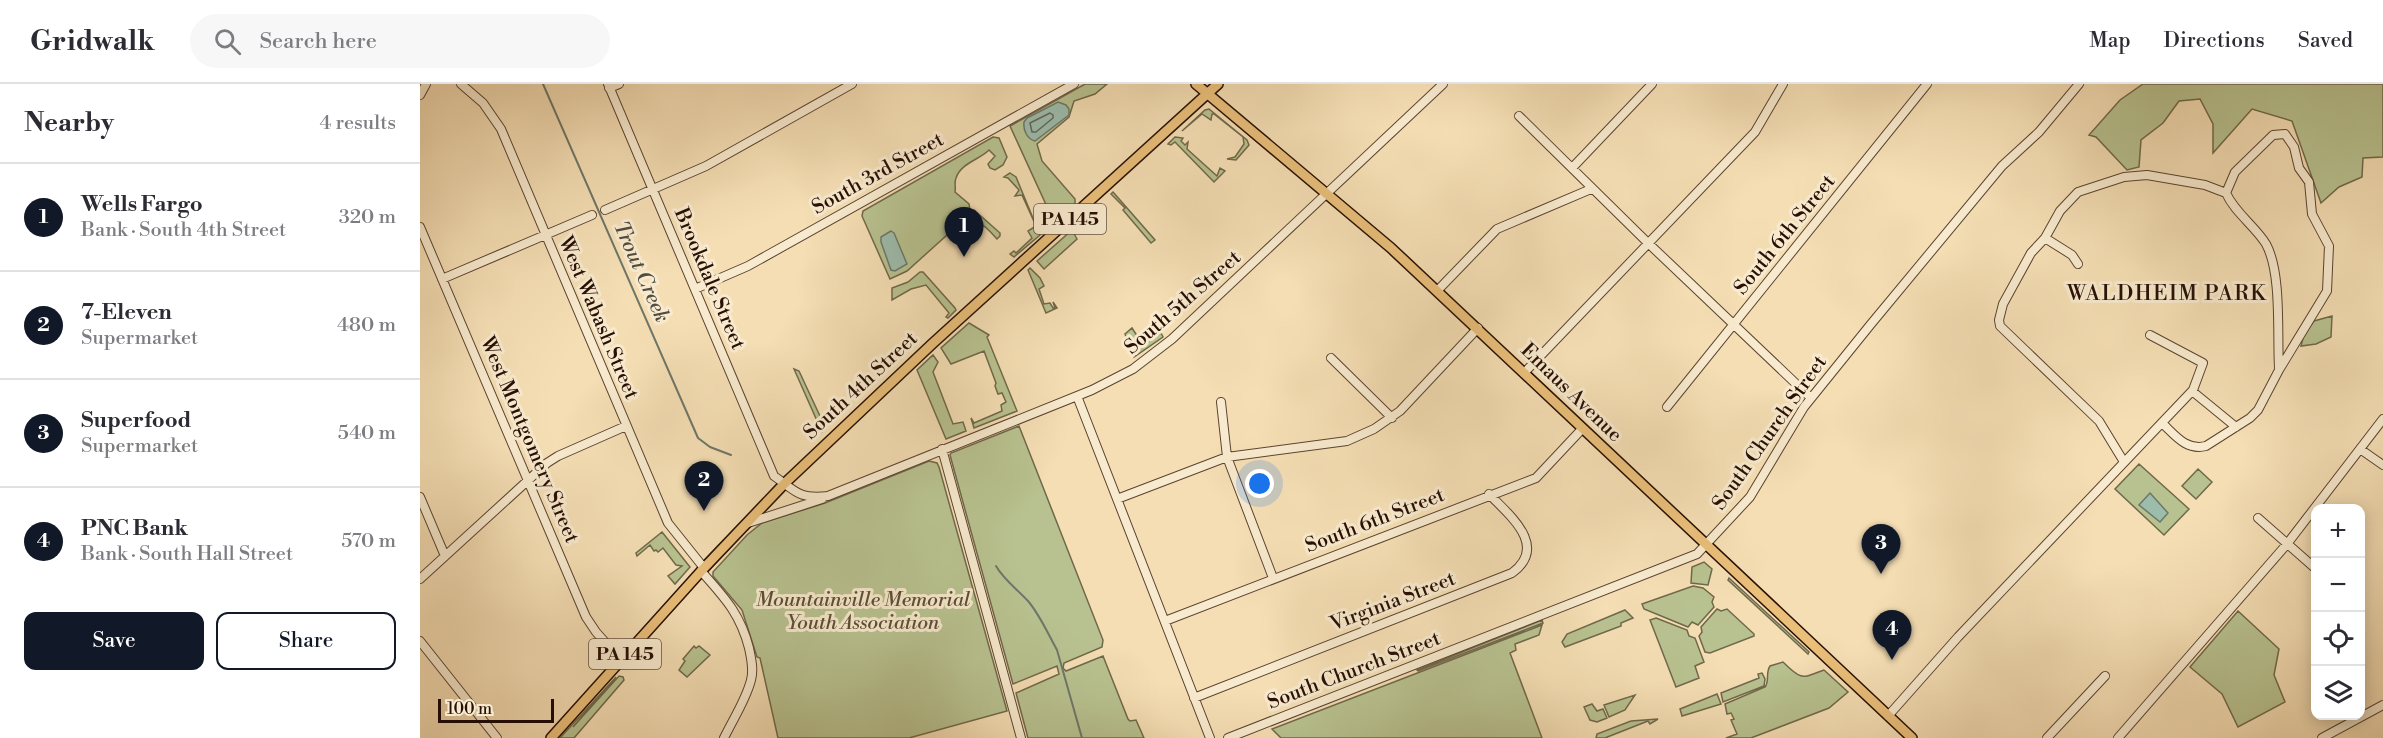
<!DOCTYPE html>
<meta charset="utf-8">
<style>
:root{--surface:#fff;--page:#f7f7f7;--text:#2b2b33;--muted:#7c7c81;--line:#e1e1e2;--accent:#111827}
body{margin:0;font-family:"Libre Bodoni",serif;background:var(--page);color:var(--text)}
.controls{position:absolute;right:18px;bottom:18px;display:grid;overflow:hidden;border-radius:12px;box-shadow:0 3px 15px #0003}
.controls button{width:54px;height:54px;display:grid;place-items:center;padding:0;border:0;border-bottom:2px solid var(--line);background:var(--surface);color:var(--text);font:30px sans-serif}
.scale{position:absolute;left:18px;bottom:15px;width:116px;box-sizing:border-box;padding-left:6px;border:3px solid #270f05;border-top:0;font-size:16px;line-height:21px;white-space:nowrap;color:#270f05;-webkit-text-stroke:4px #f8eace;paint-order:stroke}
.you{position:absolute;left:840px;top:400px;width:21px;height:21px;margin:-15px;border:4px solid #fff;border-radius:50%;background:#1a73e8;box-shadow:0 0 0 9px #1a73e833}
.badge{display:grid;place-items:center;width:39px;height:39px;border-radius:50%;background:var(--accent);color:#fff;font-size:20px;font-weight:700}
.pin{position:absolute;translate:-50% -50px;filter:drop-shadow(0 2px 3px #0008)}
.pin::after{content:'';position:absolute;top:32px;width:21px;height:18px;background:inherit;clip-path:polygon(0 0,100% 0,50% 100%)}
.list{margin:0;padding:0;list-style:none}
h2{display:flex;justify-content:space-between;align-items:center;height:78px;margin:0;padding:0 24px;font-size:26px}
h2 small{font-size:20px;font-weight:400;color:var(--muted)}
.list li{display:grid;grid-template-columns:39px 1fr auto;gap:18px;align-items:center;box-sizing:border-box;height:108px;padding:0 24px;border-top:2px solid var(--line)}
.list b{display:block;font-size:22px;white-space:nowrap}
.list p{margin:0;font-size:20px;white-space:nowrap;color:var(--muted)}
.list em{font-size:20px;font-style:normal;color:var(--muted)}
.actions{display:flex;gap:12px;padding:18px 24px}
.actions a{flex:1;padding:14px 0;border:2px solid var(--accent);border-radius:12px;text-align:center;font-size:21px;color:var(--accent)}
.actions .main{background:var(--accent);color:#fff}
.icon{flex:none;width:33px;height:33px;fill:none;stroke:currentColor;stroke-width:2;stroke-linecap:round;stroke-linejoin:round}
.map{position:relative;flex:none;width:1963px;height:654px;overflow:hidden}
header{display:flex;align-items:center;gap:36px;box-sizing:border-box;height:84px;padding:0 30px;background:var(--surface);border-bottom:2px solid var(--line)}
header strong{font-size:28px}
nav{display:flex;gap:33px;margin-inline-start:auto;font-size:21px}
.search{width:420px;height:54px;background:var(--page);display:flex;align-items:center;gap:15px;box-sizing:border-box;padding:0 21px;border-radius:33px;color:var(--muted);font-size:22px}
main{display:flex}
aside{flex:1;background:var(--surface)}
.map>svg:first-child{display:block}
.green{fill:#b8c290;stroke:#70684a;stroke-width:1.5}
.water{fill:#9cbcac;stroke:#6d7769;stroke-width:1.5}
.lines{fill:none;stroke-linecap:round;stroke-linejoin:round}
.shore{stroke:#626658;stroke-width:1.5}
.stream{stroke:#6d7769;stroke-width:2}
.minor-casing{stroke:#5a4331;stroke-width:10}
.major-casing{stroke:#270f05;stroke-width:12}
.minor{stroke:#f8eace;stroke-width:8}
.major{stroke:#eabf7a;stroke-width:9}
.labels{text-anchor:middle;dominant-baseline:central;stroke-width:6;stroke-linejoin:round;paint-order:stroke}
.shield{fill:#f8eace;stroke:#665141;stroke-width:1.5}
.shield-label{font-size:18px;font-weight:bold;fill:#270f05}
.street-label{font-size:20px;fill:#270f05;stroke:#f8eace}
.park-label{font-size:20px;font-style:italic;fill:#5a4e36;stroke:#f8eace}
.water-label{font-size:21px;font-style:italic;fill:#504c3f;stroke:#f8eace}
.neighbourhood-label{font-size:21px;letter-spacing:1.5px;fill:#270f05;stroke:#f8eace}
</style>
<header>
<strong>Gridwalk</strong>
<div class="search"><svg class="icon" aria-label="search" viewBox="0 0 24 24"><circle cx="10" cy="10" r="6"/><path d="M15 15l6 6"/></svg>Search here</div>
<nav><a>Map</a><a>Directions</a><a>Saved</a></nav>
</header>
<main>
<aside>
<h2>Nearby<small>4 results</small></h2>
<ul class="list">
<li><span class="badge">1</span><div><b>Wells Fargo</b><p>Bank · South 4th Street</p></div><em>320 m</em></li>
<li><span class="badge">2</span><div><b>7-Eleven</b><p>Supermarket</p></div><em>480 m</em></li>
<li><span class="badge">3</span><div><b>Superfood</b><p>Supermarket</p></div><em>540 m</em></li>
<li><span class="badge">4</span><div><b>PNC Bank</b><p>Bank · South Hall Street</p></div><em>570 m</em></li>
</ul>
<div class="actions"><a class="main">Save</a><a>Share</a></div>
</aside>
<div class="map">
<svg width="1963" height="654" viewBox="0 0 1963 654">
<rect width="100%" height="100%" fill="#f5deb4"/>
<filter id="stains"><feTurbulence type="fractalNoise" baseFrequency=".00333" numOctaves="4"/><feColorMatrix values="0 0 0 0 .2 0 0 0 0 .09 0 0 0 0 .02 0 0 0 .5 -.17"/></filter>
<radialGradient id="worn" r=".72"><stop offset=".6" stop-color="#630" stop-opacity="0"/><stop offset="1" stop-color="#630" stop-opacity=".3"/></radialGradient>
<!-- green -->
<path class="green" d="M665 0H687L675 10 654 17 649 33 617 60 622 77 655 115V120L634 138 590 42Z
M1723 0H1963V73L1943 74 1942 93 1919 103 1901 119 1872 37 1832 25 1793 69V40L1780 15 1759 17 1743 39 1721 56 1719 83 1707 86 1676 53 1669 51 1700 16Z
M789 25 827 56 829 61 816 76 807 75 815 73 824 60 823 53 794 30H792L791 36 782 30 762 47 785 26Z
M573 53 579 54 587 73 583 81 575 86 570 84 568 80 575 72 569 66C559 76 541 79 536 94 534 99 536 104 535 108L549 120 550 126H554L580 149V152L577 155C566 143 559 134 543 138V141L536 143 487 187 470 195 442 132 443 127Z
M755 53 763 54 761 57 765 61 768 58 767 65 797 92 800 84 805 87 794 98 755 58 751 61 748 60Z
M590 89 596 93 620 151 594 173 590 170 594 167 596 169 612 154 608 147 616 142 602 111 595 112 599 106 588 94 584 93Z
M693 108 735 156 731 159 703 126 705 124 691 110Z
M652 146 657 155 624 185 617 177Z
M610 184 620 194 624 202 619 205 624 220 630 219 633 224H635L633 218 637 224 626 229 608 186Z
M500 188H503L535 224 536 226 528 234 526 233 529 229 506 201 491 205 472 216V204L488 198Z
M1912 232 1911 253 1896 260 1881 262 1884 250 1894 237Z
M549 239 569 251 567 253 597 327 554 344 551 334 554 339 582 327 581 321 586 318 582 309 578 310 575 302 576 299 564 267 531 280 521 264Z
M712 244 723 261 741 249 743 253 714 273 705 250Z
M513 271 518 278 513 288 533 340 543 338 546 347 526 355 497 286Z
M374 285 379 287 406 345 402 348Z
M599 342 683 556 682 563 644 579 643 584 646 587 683 572 708 635 710 637 716 636 724 654H608L596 609 639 590 637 582 593 600 530 371 531 369Z
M509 377 517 379 519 383 587 627 489 654H358L340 574 337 573 322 526 293 492V488L327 451 342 439 405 419Z
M1719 380 1769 425 1744 451 1695 405Z
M1778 385 1792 398 1776 415 1762 402Z
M242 448 270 483 255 500 248 492 262 482 256 481 243 464 238 468 236 466 234 467 230 461 217 472 216 469Z
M1284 478 1292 485 1288 501 1271 499 1272 483Z
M1309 494 1389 568 1388 570 1308 496Z
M1273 502 1283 504 1294 513 1292 518 1294 523 1278 541 1272 538 1268 543 1224 525 1222 520Z
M1297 525 1301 527 1307 525 1334 550V552L1290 569 1285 568 1279 552 1282 548 1281 543Z
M1205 526 1213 534 1201 539V542L1145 563 1142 558 1147 550Z
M1818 527 1859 565 1854 591 1865 618 1818 643 1802 610 1770 583Z
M1236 534 1267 546 1269 552 1275 554 1284 578 1275 582 1279 594 1256 603 1230 536Z
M1122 536 1123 539 998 587 997 586Z
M1122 541 1119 551 1095 560 1096 566 1090 569 1122 654H861L852 645Z
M274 562 276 564 279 562 290 571 267 593 259 586 265 577 263 575Z
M1363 578C1382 597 1382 594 1404 586L1428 608 1409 624 1331 654H1306L1317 650 1311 636 1314 635 1311 629 1307 630 1305 620 1345 603C1350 596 1345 590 1350 582Z
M1342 589 1345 595 1344 602 1303 618 1301 609 1339 594 1338 590Z
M196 593 153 643 199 592 203 593 204 596 154 654H140Z
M1297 610 1301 620 1262 632 1260 625Z
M1215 611 1205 626 1189 633 1184 621Z
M1172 620 1177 627 1183 625 1187 634 1177 638 1170 636 1164 623Z
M1238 635 1230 640 1228 637 1185 654H1176L1177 650 1211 637Z"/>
<!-- water -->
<path class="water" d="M638 18 646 21 649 25V31L615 57C607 55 603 46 604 38L607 34Z
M471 147 474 149 487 180 475 187 471 186 461 158V153Z
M1730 409 1748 429 1740 438 1719 421Z"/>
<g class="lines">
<!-- shore -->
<path class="shore" d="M630 29 633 31V34L616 48H612L610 39Z"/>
<!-- stream -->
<path class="stream" d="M123 0 278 354 290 363 311 371
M576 482C584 496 597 505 608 517 620 531 628 550 637 566L662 654"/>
<!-- minor casing -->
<g class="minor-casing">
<path id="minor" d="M41 0 63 19 81 45 248 439 284 484
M188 0 354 392C377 408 378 415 408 412L672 306 713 285 752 255 1023 0
M189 4 199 0
M0 11 6 0
M1099 32 1228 159 1391 314
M1152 84 1232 0
M1806 109C1815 129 1835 142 1846 160 1862 189 1857 251 1859 284
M185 126 286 82 432 0
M0 143 166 533 176 548 201 576
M1625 154 1652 171 1658 180
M22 195 172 131
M275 205 328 182 654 0
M1017 207 1077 145 1171 105
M911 274 972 334
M1104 289 1335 48 1363 0
M1772 307 1816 343
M657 312 790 654
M801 318 807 373 853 494
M1247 323 1507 0
M1742 339C1755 351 1766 367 1786 362L1830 334 1838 326 1859 286 1907 207 1909 162 1892 130 1889 98 1879 84 1874 63 1865 50 1853 51 1815 88 1806 109
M522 365 601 654
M1940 365 1963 381
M1704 378 1679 337 1580 242 1579 236 1583 220 1611 169 1625 154 1640 127 1658 108 1704 93 1727 91 1785 101 1806 109
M0 413 25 472
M697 415 807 373 927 357 954 345 980 327 1058 244
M1838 434 1896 485
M328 439 402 415
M281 487C304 513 320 529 329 564 331 574 334 585 331 596 326 616 313 635 304 654
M0 495 127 379 138 372 206 342
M745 537 1116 394 1162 345
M0 557 77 654
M774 614 1092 489C1129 462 1089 431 1069 410
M1468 632 1538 553 1773 306 1783 279 1730 251
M808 654 1277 470 1330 413 1384 323 1451 240 1582 82 1619 48 1659 0
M1627 654 1685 592
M1698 654 1867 460 1963 335
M1902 654 1963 621"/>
</g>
<!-- major casing -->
<g class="major-casing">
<path id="major" d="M776 0 971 164 1492 654
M131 654 284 484 365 399 512 260 798 0"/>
</g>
<!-- minor -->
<use href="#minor" class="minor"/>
<!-- major -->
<use href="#major" class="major"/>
</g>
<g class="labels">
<!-- shield labels -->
<g class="shield">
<rect x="614" y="120" width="72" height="30" rx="4.5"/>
<rect x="169" y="555" width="72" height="30" rx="4.5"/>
</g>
<g class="shield-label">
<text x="650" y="135">PA 145</text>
<text x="205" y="570">PA 145</text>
</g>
<!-- street labels -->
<g class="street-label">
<text transform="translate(458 90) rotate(-29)">South 3rd Street</text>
<text transform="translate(1365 151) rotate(-51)">South 6th Street</text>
<text transform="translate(289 195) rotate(67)">Brookdale Street</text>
<text transform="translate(763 219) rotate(-41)">South 5th Street</text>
<text transform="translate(178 234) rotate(67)">West Wabash Street</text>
<text transform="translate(441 302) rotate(-43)">South 4th Street</text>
<text transform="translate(1151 309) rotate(44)">Emaus Avenue</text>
<text transform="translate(1350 349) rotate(-55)">South Church Street</text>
<text transform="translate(109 356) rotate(67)">West Montgomery Street</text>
<text transform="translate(955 437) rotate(-21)">South 6th Street</text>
<text transform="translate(973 518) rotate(-21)">Virginia Street</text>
<text transform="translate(934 587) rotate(-21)">South Church Street</text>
</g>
<!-- park labels -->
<g class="park-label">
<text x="443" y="516">Mountainville Memorial<tspan x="443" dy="23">Youth Association</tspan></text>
</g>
<!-- water labels -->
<g class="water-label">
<text transform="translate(221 188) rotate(66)">Trout Creek</text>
</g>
<!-- neighbourhood labels -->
<g class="neighbourhood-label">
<text x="1747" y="210">WALDHEIM PARK</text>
</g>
</g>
<rect width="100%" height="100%" filter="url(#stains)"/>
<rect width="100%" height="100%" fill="url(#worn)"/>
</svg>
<div class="controls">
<button>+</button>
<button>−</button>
<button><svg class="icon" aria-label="locate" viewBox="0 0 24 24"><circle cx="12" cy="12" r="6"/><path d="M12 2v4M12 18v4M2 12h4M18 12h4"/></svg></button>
<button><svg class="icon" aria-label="layers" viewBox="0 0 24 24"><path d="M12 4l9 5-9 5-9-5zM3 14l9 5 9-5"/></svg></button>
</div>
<div class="scale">100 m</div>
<div class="you"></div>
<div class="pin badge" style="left:544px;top:173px">1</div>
<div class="pin badge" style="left:284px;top:427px">2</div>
<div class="pin badge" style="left:1461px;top:490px">3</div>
<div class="pin badge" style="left:1472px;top:576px">4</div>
</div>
</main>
